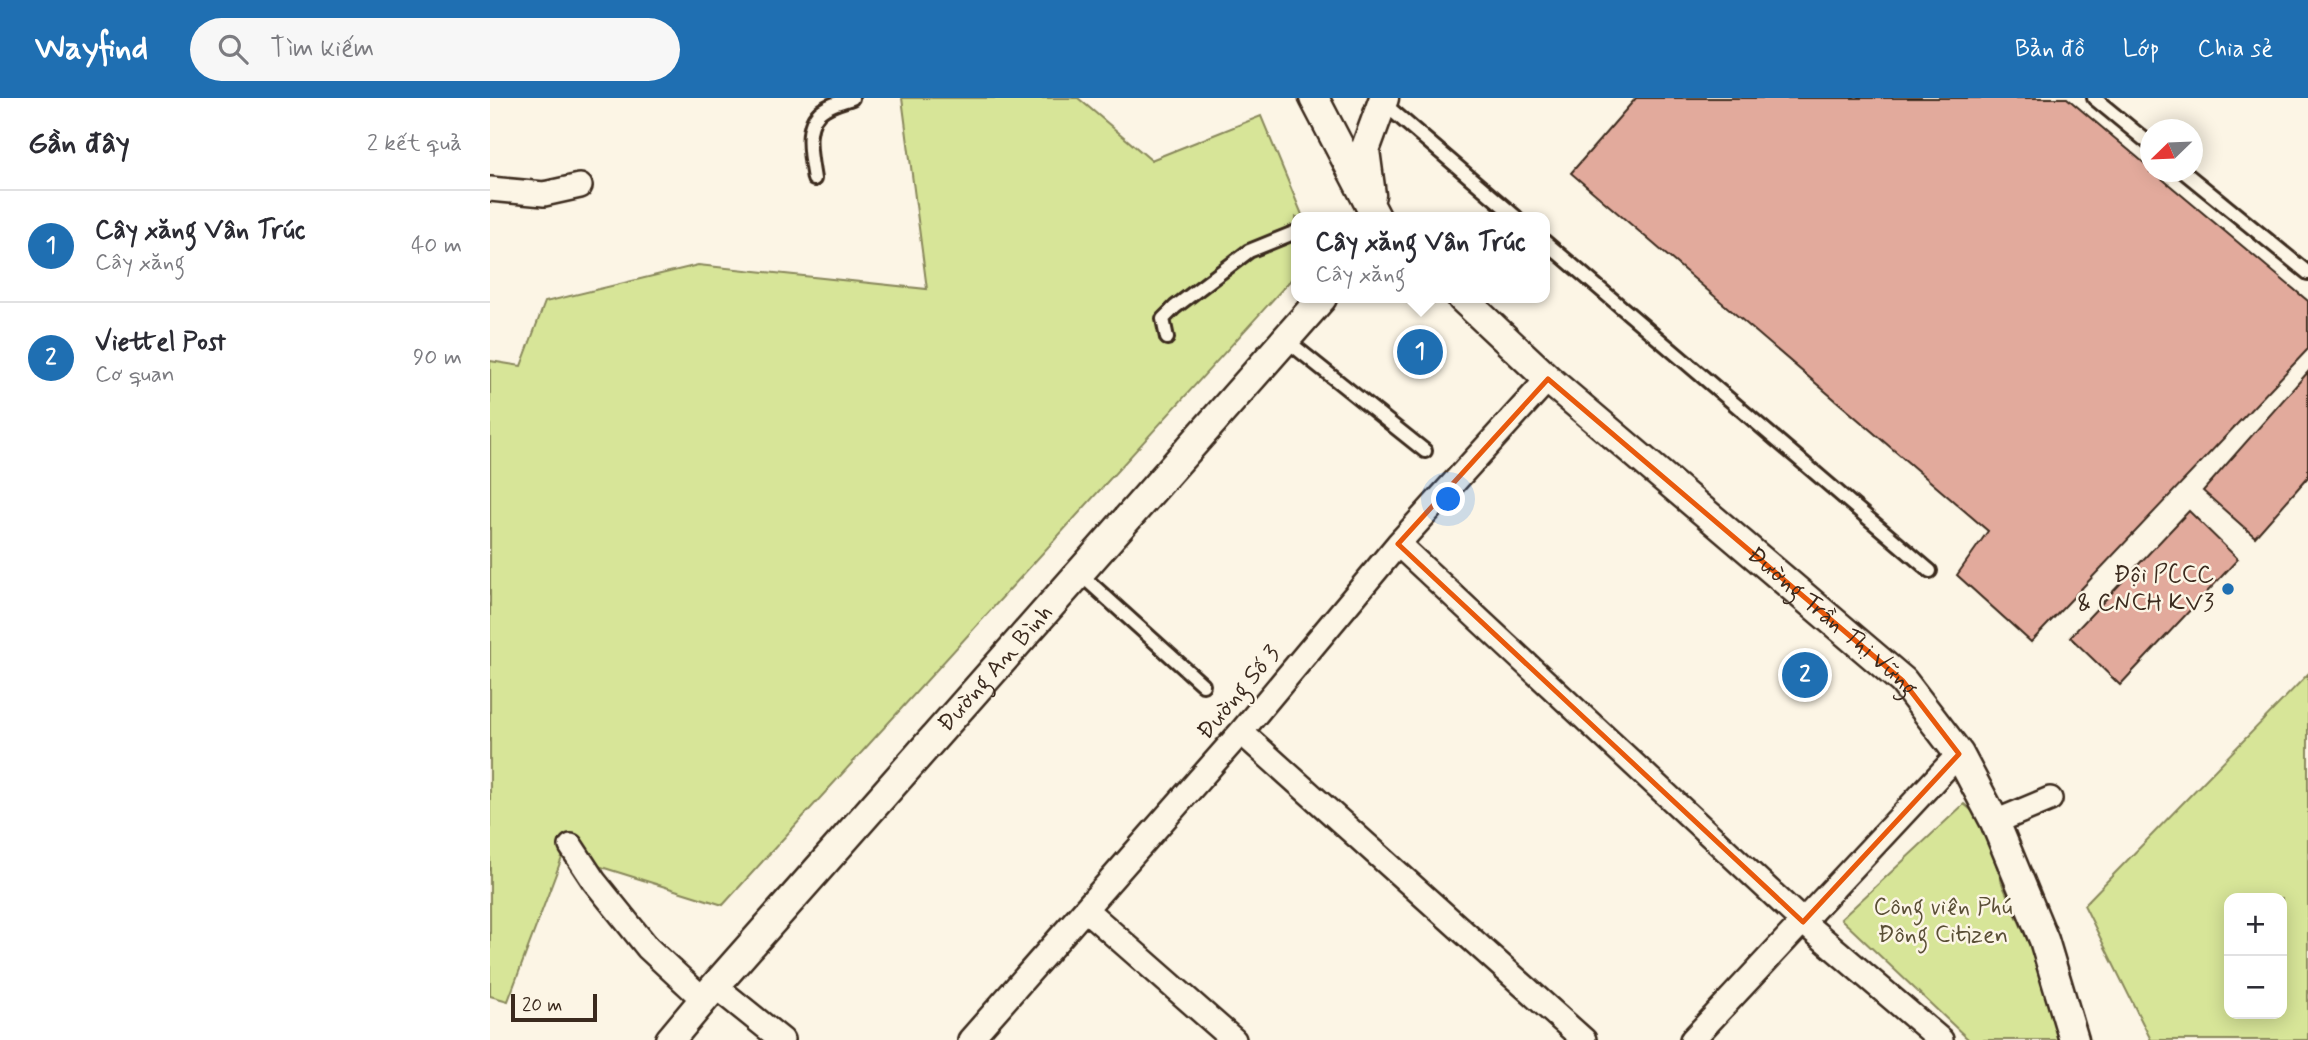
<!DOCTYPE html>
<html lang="vi">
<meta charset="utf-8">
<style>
:root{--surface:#fff;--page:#f7f7f7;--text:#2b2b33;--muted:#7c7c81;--line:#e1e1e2;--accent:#1f6fb2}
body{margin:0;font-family:Mynerve,sans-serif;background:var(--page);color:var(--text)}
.controls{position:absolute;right:21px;bottom:21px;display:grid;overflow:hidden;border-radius:14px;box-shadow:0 4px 18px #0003}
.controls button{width:63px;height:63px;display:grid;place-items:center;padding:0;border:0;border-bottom:2px solid var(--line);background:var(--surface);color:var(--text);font:35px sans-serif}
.compass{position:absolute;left:1650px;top:21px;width:63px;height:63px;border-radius:50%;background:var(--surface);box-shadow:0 4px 18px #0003;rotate:247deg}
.scale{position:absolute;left:21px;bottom:18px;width:86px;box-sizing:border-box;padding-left:7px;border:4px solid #3b2a1e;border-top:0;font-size:19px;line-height:24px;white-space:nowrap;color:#3b2a1e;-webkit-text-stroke:5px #fcf5e5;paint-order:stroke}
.you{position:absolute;left:959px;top:402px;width:24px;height:24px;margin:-18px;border:5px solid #fff;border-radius:50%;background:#1a73e8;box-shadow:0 0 0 10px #1a73e833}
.badge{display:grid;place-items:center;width:46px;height:46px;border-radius:50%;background:var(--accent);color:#fff;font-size:23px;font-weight:700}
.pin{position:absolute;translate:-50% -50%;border:4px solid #fff;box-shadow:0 2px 7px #0006}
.popup{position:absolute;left:801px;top:114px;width:259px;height:91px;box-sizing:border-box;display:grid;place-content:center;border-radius:14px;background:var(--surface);filter:drop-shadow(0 2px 5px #0005);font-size:23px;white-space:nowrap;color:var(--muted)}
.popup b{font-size:26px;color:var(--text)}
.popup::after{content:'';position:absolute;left:50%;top:100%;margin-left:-14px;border:14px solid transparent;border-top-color:var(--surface)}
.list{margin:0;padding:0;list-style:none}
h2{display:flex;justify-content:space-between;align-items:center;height:91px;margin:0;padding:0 28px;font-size:30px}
h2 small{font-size:23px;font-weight:400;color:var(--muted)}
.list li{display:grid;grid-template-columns:46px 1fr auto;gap:21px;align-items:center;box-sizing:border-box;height:112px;padding:0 28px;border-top:2px solid var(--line)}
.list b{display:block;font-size:26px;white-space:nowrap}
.list p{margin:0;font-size:23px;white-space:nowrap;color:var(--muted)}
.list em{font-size:23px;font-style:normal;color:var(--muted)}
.icon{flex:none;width:38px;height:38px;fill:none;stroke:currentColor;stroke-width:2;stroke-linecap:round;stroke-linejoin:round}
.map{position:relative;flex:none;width:1818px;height:942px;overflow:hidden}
header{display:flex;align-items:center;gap:42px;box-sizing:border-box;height:98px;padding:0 35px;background:var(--accent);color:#fff}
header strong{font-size:33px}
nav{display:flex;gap:38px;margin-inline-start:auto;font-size:24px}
.search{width:490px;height:63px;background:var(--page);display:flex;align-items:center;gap:18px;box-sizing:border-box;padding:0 24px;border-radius:38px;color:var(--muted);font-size:26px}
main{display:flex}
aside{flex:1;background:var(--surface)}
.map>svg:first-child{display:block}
.green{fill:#d7e598;stroke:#89885b;stroke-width:2;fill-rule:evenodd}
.building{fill:#e2aa9c;stroke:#3b2a1e;stroke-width:2}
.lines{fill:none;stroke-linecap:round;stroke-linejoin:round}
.service-casing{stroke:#3b2a1e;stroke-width:18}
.minor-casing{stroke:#3b2a1e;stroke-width:28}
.tertiary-casing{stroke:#3b2a1e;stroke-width:33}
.service{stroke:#fcf5e5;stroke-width:12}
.minor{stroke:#fcf5e5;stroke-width:23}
.tertiary{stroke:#fcf5e5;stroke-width:28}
.marked{fill:none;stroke:#e8590c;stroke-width:5;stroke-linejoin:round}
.poi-dot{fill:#1f6fb2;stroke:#fcf5e5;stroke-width:2.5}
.labels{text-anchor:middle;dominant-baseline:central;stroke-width:5;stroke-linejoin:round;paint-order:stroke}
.poi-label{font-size:24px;fill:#3b2a1e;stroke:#fcf5e5;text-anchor:end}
.street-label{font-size:24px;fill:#3b2a1e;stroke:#fcf5e5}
.park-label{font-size:24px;fill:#5a4f36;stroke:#fcf5e5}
</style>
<header>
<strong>Wayfind</strong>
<div class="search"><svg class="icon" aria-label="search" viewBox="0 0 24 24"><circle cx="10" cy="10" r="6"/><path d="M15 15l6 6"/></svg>Tìm kiếm</div>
<nav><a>Bản đồ</a><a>Lớp</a><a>Chia sẻ</a></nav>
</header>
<main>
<aside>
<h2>Gần đây<small>2 kết quả</small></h2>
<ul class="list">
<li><span class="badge">1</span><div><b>Cây xăng Vân Trúc</b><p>Cây xăng</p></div><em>40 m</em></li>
<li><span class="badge">2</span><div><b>Viettel Post</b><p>Cơ quan</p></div><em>90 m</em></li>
</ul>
</aside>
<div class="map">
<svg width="1818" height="942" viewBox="0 0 1818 942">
<rect width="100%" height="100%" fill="#fcf5e5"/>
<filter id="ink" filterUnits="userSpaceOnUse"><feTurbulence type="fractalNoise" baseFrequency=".0143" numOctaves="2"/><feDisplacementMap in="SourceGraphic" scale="14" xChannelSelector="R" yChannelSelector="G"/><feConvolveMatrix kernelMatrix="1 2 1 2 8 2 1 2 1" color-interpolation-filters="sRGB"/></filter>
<g filter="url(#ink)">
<!-- green -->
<path class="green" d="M412 0H588L661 62 771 18 813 119H806V176L233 807 73 757 18 903 0 898V263L31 268 55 204 208 167 437 191Z
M1818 576V942H1661L1594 807ZM1792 800V916H1739V800Z
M1474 706 1487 717 1496 734 1513 788 1553 877 1568 942H1479L1351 821Z"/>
<!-- building -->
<path class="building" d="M1146 0H1577L1660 70V74H1664L1818 203V251L1541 544 1467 477 1498 433 1081 75Z
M1818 274V379L1765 439 1713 393Z
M1699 413 1748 461 1630 587 1580 539Z"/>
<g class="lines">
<!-- service casing -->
<g class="service-casing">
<path id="service" d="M1604 0 1660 46
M892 4 1026 119
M1694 74 1818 175
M324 81C321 60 311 23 336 10 344 5 354 3 362 0
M1054 143 1440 473
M677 240 673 221 685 209 759 153 806 134
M795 241 935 353
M589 475 713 587"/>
</g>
<!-- minor casing -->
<g class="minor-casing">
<path id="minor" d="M0 91 54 96 90 88
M908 446 1313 824 1451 942
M751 634 1094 942
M1505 724 1560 701
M81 748 104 783 158 850 213 901
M596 812 744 942
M225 888 292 942
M480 942 751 634 908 446 1058 281
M1202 942 1469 656"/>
</g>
<!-- tertiary casing -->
<g class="tertiary-casing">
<g id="tertiary">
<path d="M824 0 886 119"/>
<path d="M881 97 875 52 894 0"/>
<path id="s1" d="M972 200 1058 281 1413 583 1469 656 1505 724 1554 842 1584 942"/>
<path id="s2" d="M180 942 225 888 832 200"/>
</g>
</g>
<!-- service -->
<use href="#service" class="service"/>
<!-- minor -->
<use href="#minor" class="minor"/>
<!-- tertiary -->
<use href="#tertiary" class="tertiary"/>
</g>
</g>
<!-- marked area -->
<path class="marked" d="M1058 281 1413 583 1469 656 1313 824 908 446Z"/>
<!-- markers -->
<circle class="poi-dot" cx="1738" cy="491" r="7"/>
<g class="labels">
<!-- poi labels -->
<g class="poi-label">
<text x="1724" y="477">Đội PCCC<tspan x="1724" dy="28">&amp; CNCH KV3</tspan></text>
</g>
<!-- street labels -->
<g class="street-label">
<text stroke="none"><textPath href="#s1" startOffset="492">Đường Trần Thị Vững</textPath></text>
<text stroke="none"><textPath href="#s2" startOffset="494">Đường An Bình</textPath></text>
<text transform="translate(749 595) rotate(-50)">Đường Số 3</text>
</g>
<!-- park labels -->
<g class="park-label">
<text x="1453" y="809">Công viên Phú<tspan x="1453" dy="28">Đông Citizen</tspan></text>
</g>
</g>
</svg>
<div class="controls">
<button>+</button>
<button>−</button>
</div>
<svg class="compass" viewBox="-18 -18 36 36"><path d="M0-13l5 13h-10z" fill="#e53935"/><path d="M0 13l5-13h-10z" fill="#7c7c81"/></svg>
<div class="scale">20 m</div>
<div class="you"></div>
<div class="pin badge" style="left:930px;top:254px">1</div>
<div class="popup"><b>Cây xăng Vân Trúc</b>Cây xăng</div>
<div class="pin badge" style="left:1315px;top:577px">2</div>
</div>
</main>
